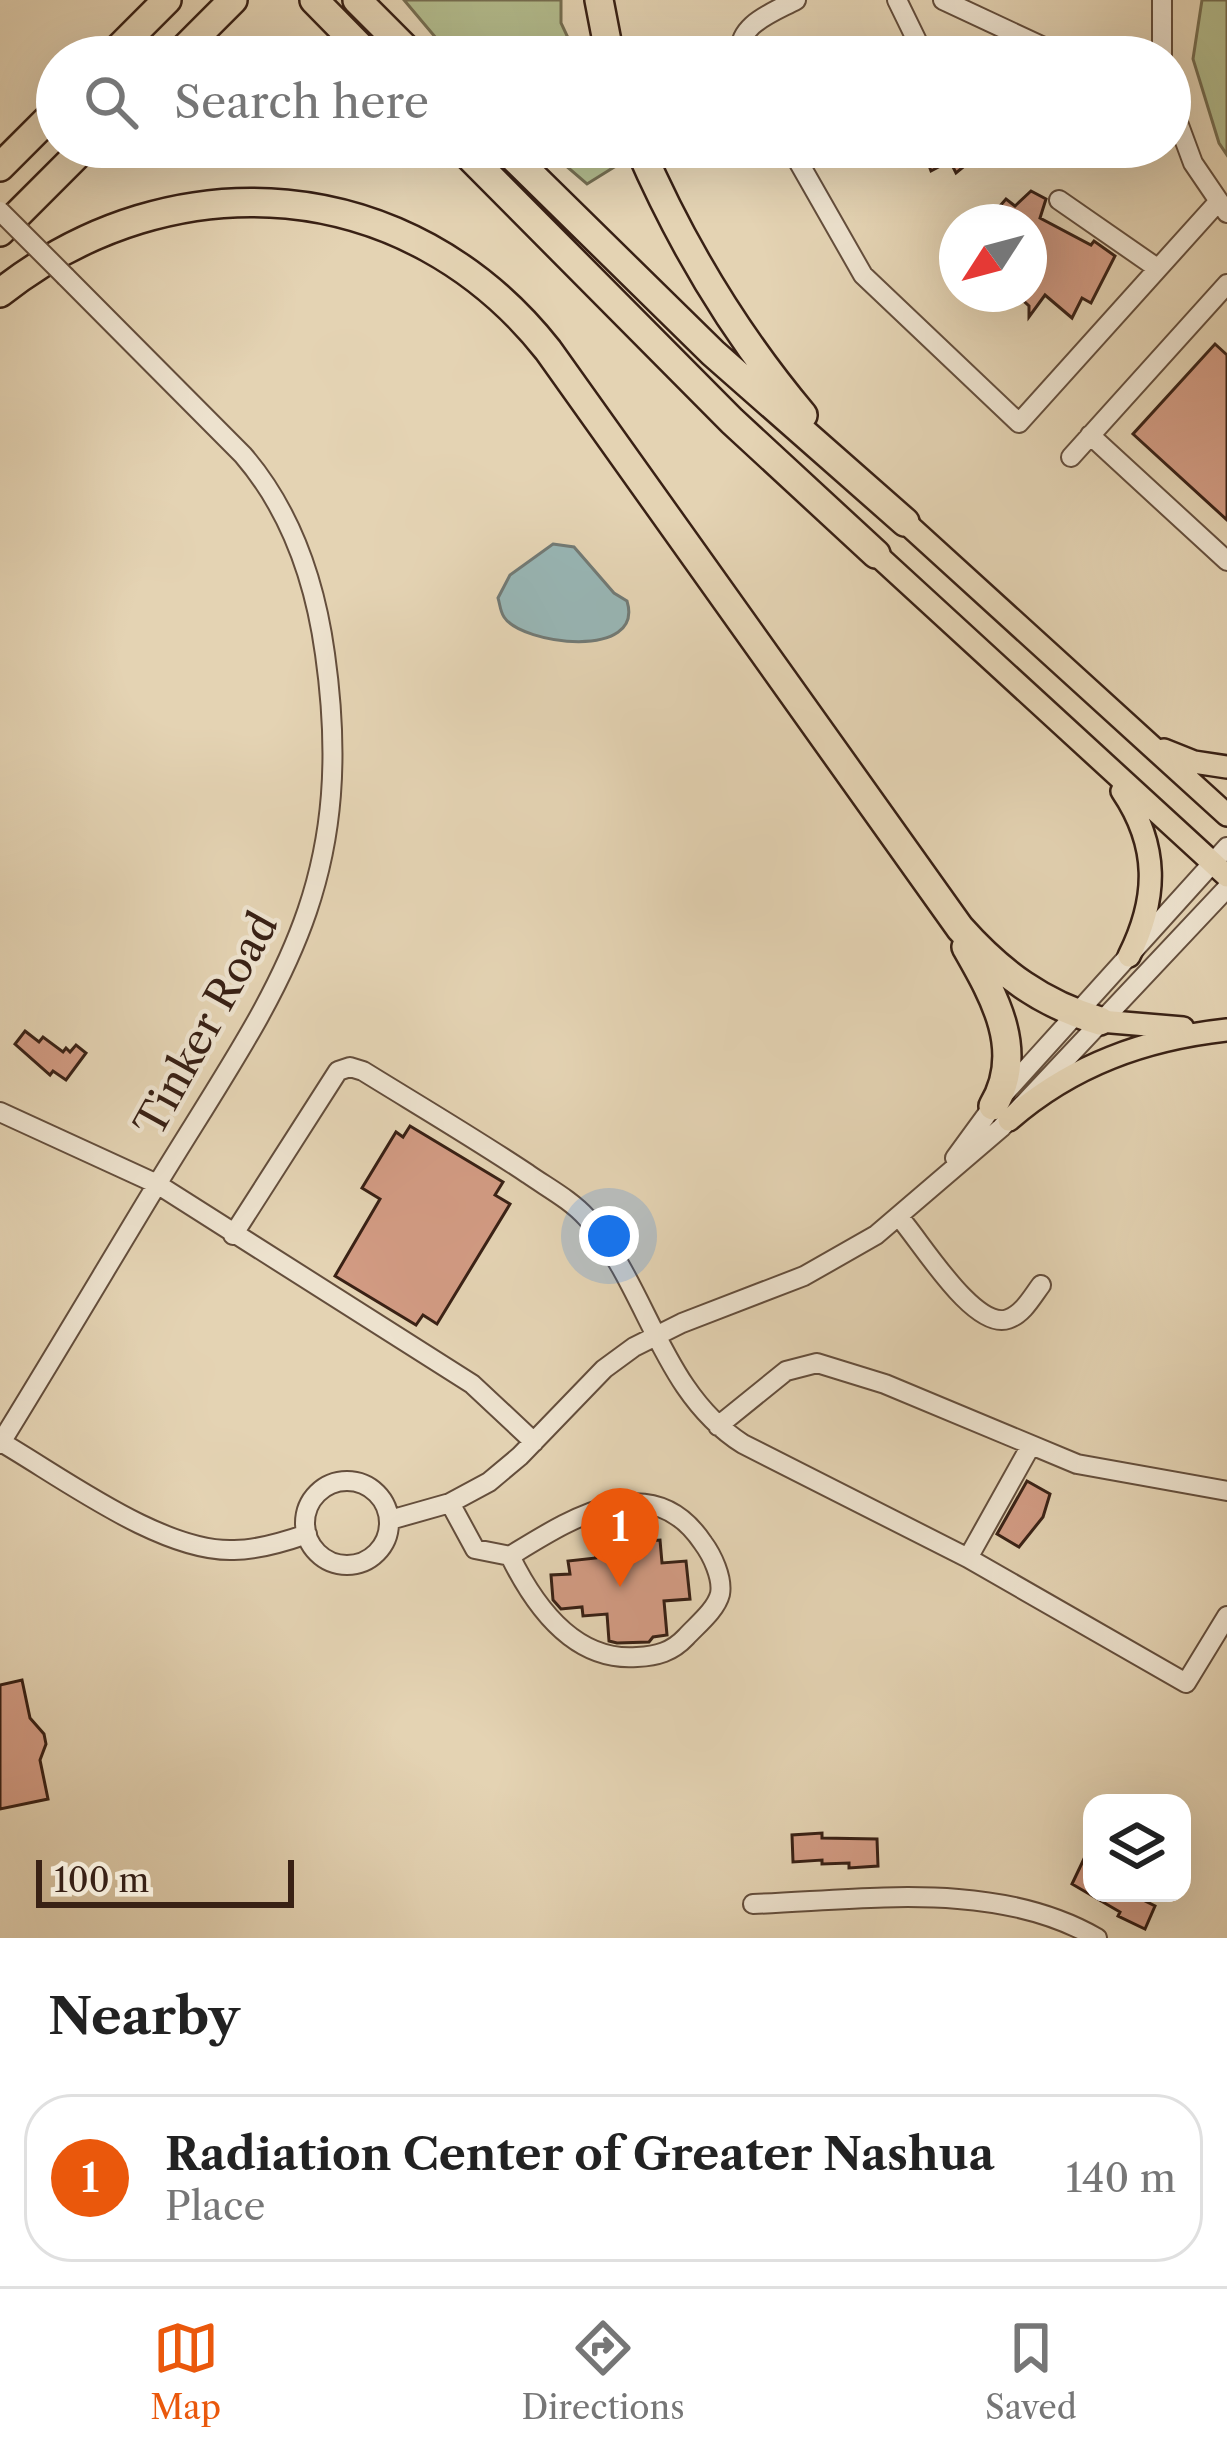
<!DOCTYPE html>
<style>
:root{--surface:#fff;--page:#f2f2f2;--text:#222;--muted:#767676;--line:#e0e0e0;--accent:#ea580c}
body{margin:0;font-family:"Libre Caslon Text",serif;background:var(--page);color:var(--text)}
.controls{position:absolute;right:36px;bottom:36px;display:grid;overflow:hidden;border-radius:24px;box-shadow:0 12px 48px #0002}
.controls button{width:108px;height:108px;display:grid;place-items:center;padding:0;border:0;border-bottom:3px solid var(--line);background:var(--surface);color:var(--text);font:60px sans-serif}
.compass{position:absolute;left:939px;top:204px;width:108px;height:108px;border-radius:50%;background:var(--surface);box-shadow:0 12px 48px #0002;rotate:234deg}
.scale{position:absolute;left:36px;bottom:30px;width:258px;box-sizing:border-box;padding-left:12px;border:6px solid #392115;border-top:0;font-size:33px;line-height:42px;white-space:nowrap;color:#392115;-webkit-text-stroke:9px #ede2ce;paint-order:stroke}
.you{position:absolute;left:609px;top:1236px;width:42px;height:42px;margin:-30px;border:9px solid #fff;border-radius:50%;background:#1a73e8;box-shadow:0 0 0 18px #1a73e833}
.badge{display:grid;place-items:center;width:78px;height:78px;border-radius:50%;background:var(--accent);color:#fff;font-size:39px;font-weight:700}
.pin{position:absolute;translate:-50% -99px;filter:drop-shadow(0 3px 6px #0008)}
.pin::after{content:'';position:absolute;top:63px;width:42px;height:36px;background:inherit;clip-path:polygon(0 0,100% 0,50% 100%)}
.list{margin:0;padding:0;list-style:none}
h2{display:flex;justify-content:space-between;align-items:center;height:156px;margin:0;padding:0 48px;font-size:51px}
h2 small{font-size:39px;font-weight:400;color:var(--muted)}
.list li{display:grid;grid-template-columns:78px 1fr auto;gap:36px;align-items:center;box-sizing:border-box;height:168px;margin:0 24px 24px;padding:0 24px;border:3px solid var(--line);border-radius:48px}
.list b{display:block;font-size:45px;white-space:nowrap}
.list p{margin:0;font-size:39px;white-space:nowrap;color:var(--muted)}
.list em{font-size:39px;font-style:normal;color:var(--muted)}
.icon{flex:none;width:66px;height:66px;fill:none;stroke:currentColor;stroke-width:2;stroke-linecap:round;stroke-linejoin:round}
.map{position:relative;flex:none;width:1227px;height:1938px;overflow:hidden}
.search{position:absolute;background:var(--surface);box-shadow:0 12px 48px #0002;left:36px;right:36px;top:36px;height:132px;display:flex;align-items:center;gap:30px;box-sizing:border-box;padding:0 42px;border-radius:66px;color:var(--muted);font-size:45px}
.sheet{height:348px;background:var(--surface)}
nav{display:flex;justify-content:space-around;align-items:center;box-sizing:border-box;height:168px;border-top:3px solid var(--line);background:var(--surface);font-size:33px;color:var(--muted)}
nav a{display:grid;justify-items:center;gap:6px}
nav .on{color:var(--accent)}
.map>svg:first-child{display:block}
.green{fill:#b3bc8d;stroke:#766e51;stroke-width:3}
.water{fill:#98b6b5;stroke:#727a75;stroke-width:3}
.building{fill:#d29b83;stroke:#392115;stroke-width:3}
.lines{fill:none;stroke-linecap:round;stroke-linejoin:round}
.minor-casing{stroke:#644e3c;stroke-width:22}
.major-casing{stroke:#392115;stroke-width:26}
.highway-casing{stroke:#392115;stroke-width:32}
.minor{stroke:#ede2ce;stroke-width:18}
.major{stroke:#e4d3b3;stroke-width:21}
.highway{stroke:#e4d3b3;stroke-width:27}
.minor-bridge-casing{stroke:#644e3c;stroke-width:22;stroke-linecap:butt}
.minor-bridge{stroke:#ede2ce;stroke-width:18}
.labels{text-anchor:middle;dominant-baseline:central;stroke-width:9;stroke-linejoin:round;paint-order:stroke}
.street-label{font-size:42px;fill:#392115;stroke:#ede2ce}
</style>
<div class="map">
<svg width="1227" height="1938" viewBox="0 0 1227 1938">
<rect width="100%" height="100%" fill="#e4d3b3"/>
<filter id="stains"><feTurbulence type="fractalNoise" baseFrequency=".00167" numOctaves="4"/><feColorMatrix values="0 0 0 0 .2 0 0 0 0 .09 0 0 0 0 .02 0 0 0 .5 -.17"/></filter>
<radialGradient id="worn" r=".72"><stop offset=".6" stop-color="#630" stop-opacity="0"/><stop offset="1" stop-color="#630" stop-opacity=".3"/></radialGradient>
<!-- green -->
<path class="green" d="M404 0H561V23L577 57H452Z
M1202 0H1227V155L1219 143 1193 59Z
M544 147H614L619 164 587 184Z"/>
<!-- water -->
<path class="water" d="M553 544 574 547 614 593 627 601C645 660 522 645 504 617 500 611 500 604 498 598L510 575Z"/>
<!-- building -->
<path class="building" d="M922 147H975L969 150 973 159 956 173 950 161 931 171Z
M1031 191 1046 199 1040 218 1091 245 1094 241 1115 256 1091 303 1082 298 1072 318 1045 295 1029 317V306L1016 294H1029V222H986L1006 199 1015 206Z
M1215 344 1227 355V520L1133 434Z
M25 1031 39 1042 43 1037 63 1052 66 1048 70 1052 76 1045 86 1053 66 1080 53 1071 50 1075 15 1044Z
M410 1126 503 1182 495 1195 510 1204 437 1324 423 1315 416 1325 335 1276 380 1199 362 1188 396 1132 403 1137Z
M1027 1481 1050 1494 1043 1517 1019 1547 997 1534Z
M631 1535 632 1542 660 1540 662 1563 686 1561 690 1599 664 1601 667 1635 653 1637 649 1642 617 1643 609 1641 607 1614 583 1616 582 1607 561 1609 553 1600 551 1575 570 1574 568 1561 596 1558 595 1547 607 1546 606 1537Z
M22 1680 30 1718 44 1734 46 1744 40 1760 48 1799 0 1809V1685Z
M822 1833V1838L877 1839 878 1866 849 1868V1863L822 1864V1860L793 1862 792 1835Z
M1092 1842V1893H1129L1155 1906 1145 1929 1118 1916 1120 1912 1072 1884Z"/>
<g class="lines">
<!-- minor casing -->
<g class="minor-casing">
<path id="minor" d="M897 0 918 43
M943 0 1065 57
M741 57C735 25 772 13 796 0
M1162 57V0
M1170 101 1193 163 1227 213
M790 147 863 275 1019 423 1218 202
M1059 200 1157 268
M1090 435 1227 561
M1071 457 1227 284
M0 1112 157 1184 472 1384 534 1442
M955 1158 993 1106 1227 847
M899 1217C920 1240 974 1331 1008 1319 1023 1314 1032 1297 1041 1285
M233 1235 338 1071 350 1067 363 1071C418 1105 474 1138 528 1174 548 1188 571 1200 587 1218 648 1288 661 1392 743 1444L968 1558 1186 1683 1227 1616
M718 1426 786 1371 817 1363 885 1384 1077 1464 1227 1491
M1 1442C63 1478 163 1553 234 1550 258 1550 284 1542 307 1534
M0 1444C53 1358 104 1272 156 1186 273 994 359 894 325 654 315 581 292 512 243 455L66 277
M305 1523a42 42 0 1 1 84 0a42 42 0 1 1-84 0Z
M450 1503 475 1549 510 1556C569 1520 651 1465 703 1543 712 1555 723 1578 720 1594 716 1610 697 1625 686 1637 672 1652 657 1656 637 1657 575 1662 535 1607 510 1556
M390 1520 450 1503 489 1482 520 1456 604 1369 634 1347 682 1323 804 1276 876 1235 1001 1128 1227 888
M968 1558 1030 1447
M753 1904C864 1900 995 1879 1097 1938"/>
</g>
<!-- major casing -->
<g class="major-casing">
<path id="major" d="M905 522 1227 815
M876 554 1227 876
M1164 750 1194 762 1227 767
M1122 791C1159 846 1158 898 1129 956
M1100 1021 1183 1028
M1009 1120C1072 1065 1145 1039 1227 1030"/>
</g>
<!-- highway casing -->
<g class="highway-casing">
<path id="highway" d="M314 0 370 57
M357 0 414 57
M599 0 610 57
M110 57 167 0
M176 57 233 0
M460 147 732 421 876 554
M503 147 713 353 905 522
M639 147C681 244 735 334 803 415
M0 167 57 110
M0 232 85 147
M0 293C173 156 409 174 548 350L960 928C1000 973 1042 1004 1100 1021
M966 947C994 996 1026 1051 993 1106"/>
</g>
<!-- minor -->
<use href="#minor" class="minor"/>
<!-- major -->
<use href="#major" class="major"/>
<!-- highway -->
<use href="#highway" class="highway"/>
<!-- minor-bridge casing -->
<g class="minor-bridge-casing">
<path id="minor-bridge" d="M0 211 66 277"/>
</g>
<!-- minor-bridge -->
<use href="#minor-bridge" class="minor-bridge"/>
</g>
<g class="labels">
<!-- street labels -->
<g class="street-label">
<text transform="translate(206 1024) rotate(-61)">Tinker Road</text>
</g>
</g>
<rect width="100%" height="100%" filter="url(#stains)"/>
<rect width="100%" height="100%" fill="url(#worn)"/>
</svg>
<div class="controls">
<button><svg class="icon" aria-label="layers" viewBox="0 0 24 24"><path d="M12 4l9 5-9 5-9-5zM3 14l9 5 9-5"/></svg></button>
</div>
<svg class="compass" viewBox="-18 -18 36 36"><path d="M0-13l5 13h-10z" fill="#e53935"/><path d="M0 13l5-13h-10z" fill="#767676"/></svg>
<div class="scale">100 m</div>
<div class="you"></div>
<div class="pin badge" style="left:620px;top:1587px">1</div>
<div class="search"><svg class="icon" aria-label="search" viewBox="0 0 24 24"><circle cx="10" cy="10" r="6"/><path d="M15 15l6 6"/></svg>Search here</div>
</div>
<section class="sheet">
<h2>Nearby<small></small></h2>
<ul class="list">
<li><span class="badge">1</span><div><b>Radiation Center of Greater Nashua</b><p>Place</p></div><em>140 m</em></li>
</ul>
</section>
<nav>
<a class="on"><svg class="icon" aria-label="map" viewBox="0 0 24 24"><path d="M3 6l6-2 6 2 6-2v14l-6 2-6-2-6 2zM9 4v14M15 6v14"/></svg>Map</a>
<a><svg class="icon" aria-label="directions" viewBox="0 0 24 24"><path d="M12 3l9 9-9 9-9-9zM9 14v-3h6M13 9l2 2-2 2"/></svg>Directions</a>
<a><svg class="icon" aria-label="saved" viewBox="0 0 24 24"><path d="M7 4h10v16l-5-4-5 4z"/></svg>Saved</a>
</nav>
